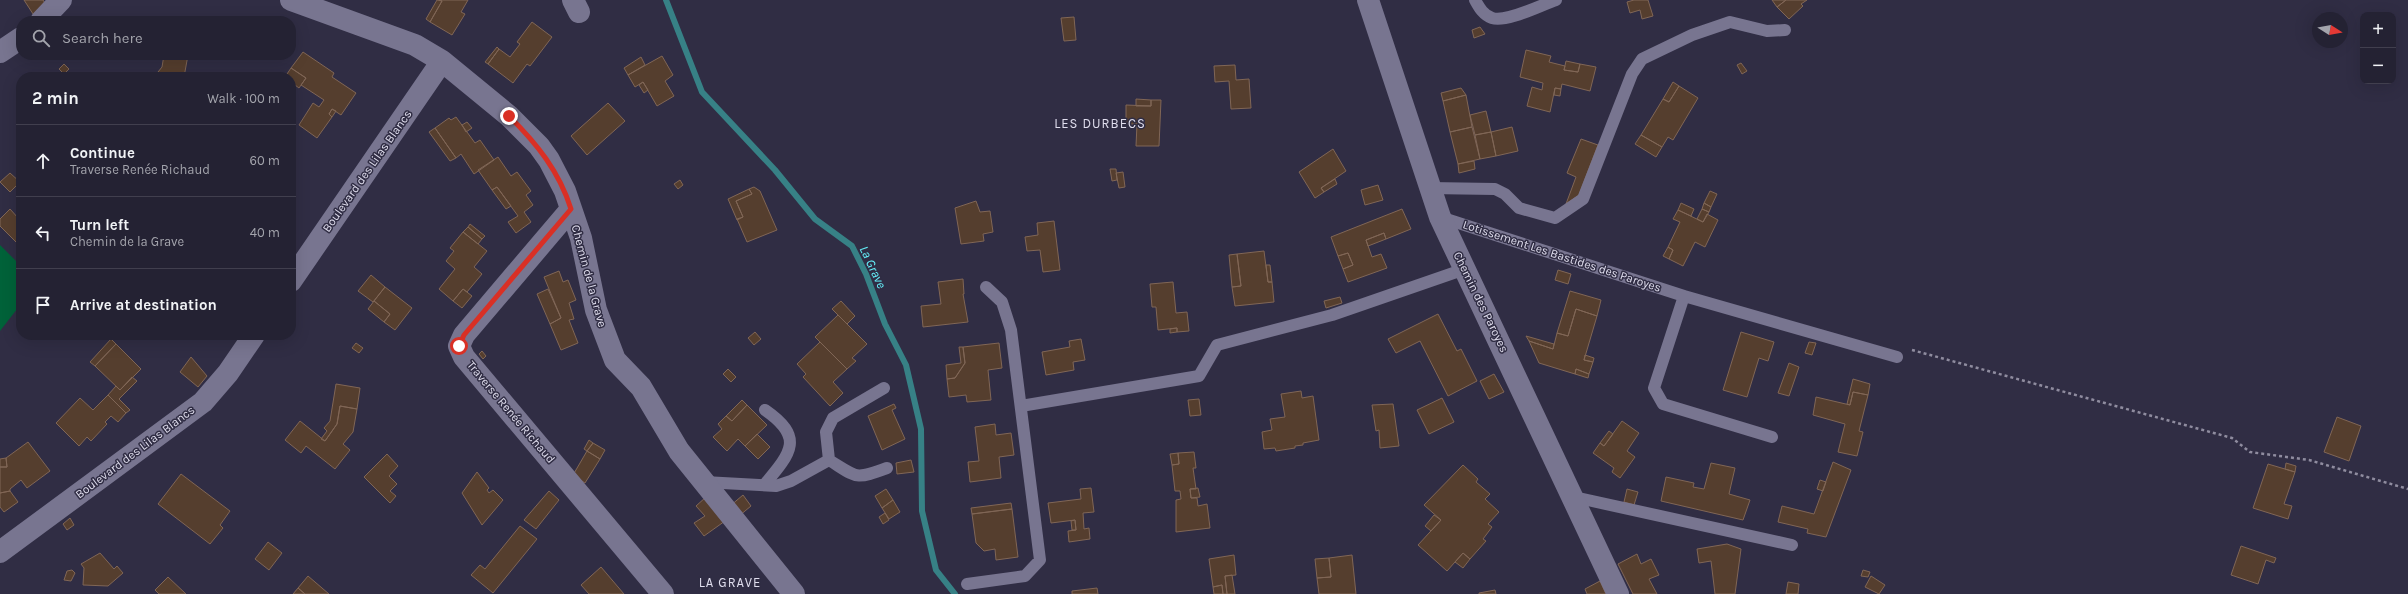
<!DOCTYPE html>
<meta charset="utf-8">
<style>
:root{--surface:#242233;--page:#2c2a3b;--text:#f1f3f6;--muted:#a3a4ac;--line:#413f4e}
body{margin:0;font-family:Karla,sans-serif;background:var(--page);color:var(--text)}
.controls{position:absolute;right:12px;top:12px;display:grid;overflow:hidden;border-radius:8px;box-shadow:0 4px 16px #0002}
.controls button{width:36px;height:36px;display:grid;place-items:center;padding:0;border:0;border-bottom:1px solid var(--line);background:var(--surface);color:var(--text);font:20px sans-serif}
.compass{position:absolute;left:2312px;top:12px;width:36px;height:36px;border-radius:50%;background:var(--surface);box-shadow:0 4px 16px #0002;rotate:101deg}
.stop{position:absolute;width:12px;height:12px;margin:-9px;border:3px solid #d93025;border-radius:50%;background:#fff}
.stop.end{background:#d93025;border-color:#fff;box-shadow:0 1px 4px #0008}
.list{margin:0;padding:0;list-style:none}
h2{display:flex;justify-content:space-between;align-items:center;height:52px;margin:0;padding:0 16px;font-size:17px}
h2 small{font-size:13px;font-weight:400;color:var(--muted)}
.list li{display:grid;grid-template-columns:26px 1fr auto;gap:12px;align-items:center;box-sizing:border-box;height:72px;padding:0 16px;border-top:1px solid var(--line)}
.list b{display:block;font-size:15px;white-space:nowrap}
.list p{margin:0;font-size:13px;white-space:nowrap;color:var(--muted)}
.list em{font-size:13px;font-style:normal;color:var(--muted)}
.icon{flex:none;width:22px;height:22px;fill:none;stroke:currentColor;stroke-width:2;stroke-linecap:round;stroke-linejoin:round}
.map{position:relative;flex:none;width:2408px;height:594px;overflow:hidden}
.search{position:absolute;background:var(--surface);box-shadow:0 4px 16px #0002;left:16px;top:16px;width:280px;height:44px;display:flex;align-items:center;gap:10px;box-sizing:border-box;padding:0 14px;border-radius:16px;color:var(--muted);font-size:15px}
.panel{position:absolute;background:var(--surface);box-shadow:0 4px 16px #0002;left:16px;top:72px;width:280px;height:268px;border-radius:16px}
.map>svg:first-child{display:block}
.green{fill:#006239}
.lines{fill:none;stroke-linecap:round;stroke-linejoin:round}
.stream{stroke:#378186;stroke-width:6}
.building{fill:#553e2e;stroke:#806656}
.path{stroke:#8f8c9f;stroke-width:2.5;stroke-dasharray:3 3;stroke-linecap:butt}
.service{stroke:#787590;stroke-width:12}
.minor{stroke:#787590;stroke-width:22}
.route{stroke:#d93025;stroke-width:5}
.labels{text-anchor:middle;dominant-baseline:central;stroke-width:3;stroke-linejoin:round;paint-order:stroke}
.street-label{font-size:12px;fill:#e0deee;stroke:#302d44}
.neighbourhood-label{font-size:13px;letter-spacing:1px;fill:#e0deee;stroke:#302d44}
.water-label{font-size:13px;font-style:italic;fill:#65f2fc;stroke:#302d44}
</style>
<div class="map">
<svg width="2408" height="594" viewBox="0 0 2408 594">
<rect width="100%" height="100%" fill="#302d44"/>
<!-- green -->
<path class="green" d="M0 245 21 266V304L0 331Z"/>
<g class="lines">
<!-- stream -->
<path class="stream" d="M666 0 702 92 775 170 815 219 852 246 866 274 885 324 906 365 921 429 922 511 936 570 955 594"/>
</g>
<!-- building -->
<path class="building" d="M24 0H43L48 8 35 17Z
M437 0 442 1 430 22 426 19Z
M440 0H468L461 12 465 14 452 35 430 22 442 1Z
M1634 0H1648L1653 16 1642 19 1640 10 1630 13 1627 2Z
M1772 0H1786L1777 7Z
M1786 0H1807L1801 4 1803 6 1789 19 1777 7Z
M1074 17 1076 40 1064 41 1061 18Z
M532 22 552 37 530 66 527 64 513 83 488 64 499 49 510 57 520 44 517 42Z
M1480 27 1485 34 1474 38 1472 30Z
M497 47 499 49 488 64 485 62Z
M1526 50 1551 56 1549 62 1565 66 1564 70 1578 72 1580 64 1596 67 1590 91 1562 84 1561 89 1555 88 1550 112 1527 106 1532 87 1542 90 1543 83 1520 77Z
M303 52 334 73 332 77 356 93 341 115 332 109 329 114 332 117 317 138 299 125 313 103 319 107 324 100 301 85 306 78 291 68Z
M164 55H188L184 77H154L162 67Z
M662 56 673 75 665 81 674 96 657 106 643 82 635 87 628 75Z
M641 57 645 65 628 75 624 68Z
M1566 61 1580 64 1578 72 1564 70Z
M1741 63 1747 71 1742 74 1737 65Z
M64 64 69 69 64 74 59 69Z
M1235 65 1236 80 1249 79 1251 108 1231 109 1229 81 1215 82 1214 66Z
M291 68 306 78 299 88 291 82V77H285Z
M643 82 648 90 644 93 639 85Z
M1673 82 1679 86 1669 102 1663 99Z
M1679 86 1698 98 1673 140 1668 137 1662 147 1641 135 1663 99 1669 102Z
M1461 88 1466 95 1443 101 1441 93Z
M1555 88 1561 89 1560 96 1554 95Z
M1466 95 1472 127 1450 132 1443 101Z
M1136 99 1151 100V106H1136Z
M1151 100H1161L1159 146H1136L1137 124H1126V105L1151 106Z
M608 103 625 121 587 155 571 136Z
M332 109 336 111 332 117 329 114Z
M1486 111 1491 132 1475 135 1470 115Z
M456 117 475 143 480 140 494 160 474 174 461 154 456 158 435 128 449 118 451 120Z
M467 122 472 128 466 132 462 125Z
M1472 127 1480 159 1458 164 1450 132Z
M1512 127 1518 151 1496 156 1491 132Z
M435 128 456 158 450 161 429 132Z
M1491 132 1496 156 1480 159 1475 135Z
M1641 135 1662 147 1656 157 1635 144Z
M1581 139 1598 145 1579 195 1566 204 1576 177 1567 173Z
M1333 149 1346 171 1321 188 1324 192 1315 198 1299 172Z
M498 157 511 176 517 172 531 191 526 195 533 205 524 212 531 222 516 233 508 222 518 216 497 187 492 190 478 170Z
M1474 161 1475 169 1459 173 1458 164Z
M1110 169H1116L1117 180 1112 181Z
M1123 172 1125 187 1119 188 1116 173Z
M10 173 21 183V191L16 186 10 192 0 182Z
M1335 179 1337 184 1324 192 1321 188Z
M680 180 683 185 678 189 674 184Z
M1378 185 1383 200 1365 205 1361 190Z
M497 187 511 206 506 209 492 190Z
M754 187 760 191 777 230 747 242 737 219 743 217 736 201 752 194 749 189Z
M749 189 752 194 736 201 743 217 737 220 728 199Z
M1710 191 1717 194 1711 207 1704 203Z
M976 201 980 212 990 211 993 232 983 234 984 241 961 244 955 208Z
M1681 203 1694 209 1691 216 1678 210Z
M1704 203 1711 207 1709 212 1702 209Z
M10 209 19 219 21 218V247L0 226V219Z
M1402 209 1411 229 1386 239 1384 233 1366 240 1372 257 1381 254 1387 268 1348 282 1343 269 1353 265 1348 253 1338 256 1331 237Z
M1702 209 1709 212 1703 222 1697 219Z
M1678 210 1703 222 1707 214 1718 220 1705 247 1695 242 1683 266 1669 259 1673 250 1668 247 1680 222 1673 219Z
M1054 221 1060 270 1043 272 1040 250 1027 251 1025 237 1038 235 1037 223Z
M470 224 485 236 482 239 468 227Z
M468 227 482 239 478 244 463 232Z
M463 232 487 251 474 267 482 274 467 292 463 289 453 301 439 289 455 269 446 261 454 251 450 248Z
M1384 233 1386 239 1368 246 1366 240Z
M1668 247 1673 250 1669 259 1663 256Z
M1264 251 1268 282H1272L1274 302 1235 306 1232 287 1241 286 1237 254Z
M1348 253 1353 265 1343 269 1338 256Z
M1237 254 1241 286 1232 287 1229 255Z
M1266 265H1270L1272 282H1268Z
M1558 270 1571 274 1568 284 1555 280Z
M559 271 563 282 568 280 576 300 569 303 574 319 569 320 578 343 561 350 550 324 561 318 544 277Z
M371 275 385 287 373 302 358 291Z
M963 279 964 294H963L968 322 923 327 921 306 941 304 938 282Z
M1173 282 1176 313 1187 312 1189 331 1177 332V328L1158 330 1156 307H1152L1150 284Z
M385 287 412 308 395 330 384 322 390 314 374 301Z
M463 289 472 296 462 308 453 301Z
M548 289 561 318 550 324 537 294Z
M1570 291 1601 300 1597 316 1576 309 1568 336 1557 333Z
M1340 297 1342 303 1326 308 1324 301Z
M374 301 390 314 384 322 368 309Z
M841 301 855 316 847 324 832 309Z
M1576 309 1597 316 1584 360 1593 362 1589 374 1576 369 1575 374 1539 363 1529 341 1553 349 1557 333 1568 336Z
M1438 314 1457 351 1461 349 1477 381 1448 396 1420 341 1396 353 1388 339Z
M838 315 867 344 852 358 856 361 847 369 815 337Z
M1177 328V332L1170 333V329Z
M755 332 761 339 754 345 748 338Z
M1741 332 1774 342 1768 361 1759 358 1747 397 1723 390Z
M1526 336 1554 344 1553 349 1529 341Z
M111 339 116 344 95 366 90 362Z
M1081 339 1085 360 1073 362 1074 370 1046 375 1042 352 1070 347 1069 341Z
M820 342 847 369 833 382 843 393 830 406 803 377 806 374 797 364Z
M1809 342 1816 343 1812 355 1805 353Z
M356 343 363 348 359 353 352 348Z
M999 343 1002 368 988 370 991 400 967 402 966 395 949 397 947 379 955 378 965 363 963 347Z
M116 344 141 369 120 390 95 366Z
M959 347H963L965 363 955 378 947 379 946 365 961 363Z
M482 351 486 356 483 359 479 354Z
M1585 355 1594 358 1593 362 1584 360Z
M191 357 207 376 198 387 180 372Z
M1789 363 1799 367 1789 396 1778 393Z
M728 369 736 377 731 382 723 374Z
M1576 369 1589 374 1588 378 1575 374Z
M1494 374 1504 392 1489 399 1480 381Z
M132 377 137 381 119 399 130 410 126 413 108 395 116 386 120 390Z
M1853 379 1870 384 1868 395 1853 392 1850 405 1847 404Z
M336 384 360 388 357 409 340 406 337 424 325 441 321 439 327 431 324 428 330 421Z
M1301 391 1302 398 1313 396 1319 440 1303 443V445L1295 446V448L1276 451 1275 448 1264 449 1262 432 1272 430 1270 419 1285 417 1281 394Z
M1853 392 1868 395 1859 431 1863 432 1857 456 1838 452 1845 424 1813 415 1816 397 1850 405Z
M108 395 126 413 118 422 111 416 105 422 107 424 91 441 87 437 79 446 56 423 80 398 93 410Z
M1442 398 1454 422 1429 434 1417 410Z
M1199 399 1201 415 1190 416 1188 400Z
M742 400 747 405 732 421 726 416Z
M894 404 896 408 892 410 905 439 882 450 868 416Z
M1393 404 1399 446 1380 448 1379 430 1376 431 1372 405Z
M747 405 767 425 745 446 738 439 727 451 713 437 722 429 718 424 726 416 732 421Z
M340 406 357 409 353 432 343 444 350 450 335 469 306 446 301 453 285 440 300 421 325 441 337 424Z
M2337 417 2361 426 2349 461 2324 452Z
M1622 421 1639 433 1627 451 1635 457 1620 478 1612 472 1614 468 1593 453 1600 443 1604 446Z
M995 424 996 435 1011 433 1014 455 999 457 1001 478 970 482 968 462 979 461 975 427Z
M1609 431 1613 434 1604 446 1600 443Z
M757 434 770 447 758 459 745 446Z
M589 440 593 443 587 451 584 449Z
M28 442 50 471 27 488 21 480 10 489V491L0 493V467H7L6 458Z
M593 443 605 450 600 459 587 451Z
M587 451 600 459 585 483 573 475Z
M1194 452 1196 468H1193L1196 489H1190L1191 498H1197L1198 506 1207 504 1210 528 1176 532V500L1181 499 1180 491H1175L1172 465 1179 464 1178 453Z
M1178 453 1179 464 1172 465 1170 454Z
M387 454 398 466 389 476 397 484 390 491 396 496 390 503 364 477Z
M6 458 7 467H0V459Z
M911 460 914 472 897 474 896 463Z
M1833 462 1851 470 1826 537 1807 533 1808 529 1778 522 1782 506 1814 514Z
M1711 463 1735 468 1729 494 1750 500 1743 520 1661 501 1666 477 1694 483 1693 487 1704 489Z
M2286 463 2296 466 2295 472 2285 469Z
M2268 464 2295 472 2284 504 2292 506 2288 519 2253 508Z
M1463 465 1478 479 1476 482 1490 494 1485 499 1499 512 1488 524 1492 527 1483 539 1486 541 1470 559 1463 553 1447 571 1418 545 1441 520 1424 505Z
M477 472 489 488 487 490 489 493 493 490 503 500 482 525 462 493Z
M181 474 230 511 220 525 223 528 210 544 158 504Z
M1820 480 1826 482 1823 491 1817 489Z
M1091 488 1094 512 1083 513 1084 529 1089 528 1090 539 1069 542 1068 531 1076 530 1075 520 1051 523 1048 503 1081 499 1080 489Z
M1198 488 1200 497 1191 498 1190 489Z
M886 489 893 500 882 508 875 496Z
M1627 489 1638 492 1634 505 1624 502Z
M10 491 18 502 4 512 0 507V493Z
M549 491 559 500 536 529 524 520Z
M743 495 751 506 739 516 730 506Z
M706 497 725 521 704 536 694 523 705 516 696 506Z
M893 500 900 512 889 519 882 508Z
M1011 503 1012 509 972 514 971 508Z
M1012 509 1018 557 996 560 995 549 984 551 976 543 972 514Z
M885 513 889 520 883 524 879 517Z
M1434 515 1441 520 1431 531 1425 526Z
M70 518 74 525 67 530 63 524Z
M1075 520 1076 530H1072L1071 521Z
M520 526 537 539 493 593 471 575 480 565 485 569Z
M268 542 282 553 269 570 255 559Z
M1727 544 1741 549 1735 594H1715L1711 561 1699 563 1697 549Z
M2241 546 2276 558 2274 563 2266 560 2258 584 2231 575Z
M100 553 114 569 117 566 123 573 108 586 83 585 84 568 81 564Z
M1463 553 1470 559 1463 568 1455 562Z
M1637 554 1641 564 1651 559 1659 575 1649 579 1657 594H1633L1618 564Z
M1234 555 1236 575 1225 576 1227 594H1223L1222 585 1213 587 1209 559Z
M1352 555 1356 594H1319L1317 578 1331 577 1329 558Z
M1329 558 1331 577 1317 578 1315 559Z
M601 567 624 594H589L581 585Z
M72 570 75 573 71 581 64 580 67 571Z
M1863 570 1870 572 1868 577 1861 576Z
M1232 575 1235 594H1227L1225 576Z
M308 576 329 594H305L298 588Z
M1871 576 1885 585 1879 594 1865 587Z
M168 577 186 594H159L155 590Z
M1600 581 1606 594H1587L1585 589Z
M1788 582 1799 584 1798 594H1786Z
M1222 585 1223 594H1214L1213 587Z
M298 588 305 594H293Z
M1097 588 1098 594H1072V591Z
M1495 590 1496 594H1479V593Z"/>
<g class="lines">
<!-- path -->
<path class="path" d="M1912 350 2232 438 2250 452 2309 460 2408 489"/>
<!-- service -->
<path class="service" d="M1475 0C1479 7 1483 15 1492 18 1506 23 1541 5 1556 0
M1429 188 1495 189 1505 194 1519 208 1555 218 1583 199 1632 74 1642 59 1692 35 1730 22 1767 31 1785 30
M1440 217 1684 296 1897 357
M1684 296 1654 388 1663 404 1772 437
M1021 406 1199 376 1217 345 1332 315 1465 269
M765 410C804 437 792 452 765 484
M829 460 826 432 833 418 884 388
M704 482 776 486 791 481 829 460C858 478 854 480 887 468
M1574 497 1792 545
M967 584 1025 576 1040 560 1011 330 1002 302 986 287"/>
<!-- minor -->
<path class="minor" d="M291 0 415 45 442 61 509 116 539 146 549 160 565 191 581 238 596 310 615 360 641 387 679 451 794 594
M573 0 579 12
M1368 0 1440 217 1618 594
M41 21 61 0
M0 52 21 38
M571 209 464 335 459 346 464 357 663 594
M291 281 442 61
M0 552 203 402 228 373 254 335"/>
</g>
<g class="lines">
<!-- route -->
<path class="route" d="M459 346 464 335 571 209C559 171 537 144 509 116"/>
</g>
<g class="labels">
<!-- street labels -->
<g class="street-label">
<text transform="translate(367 171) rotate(-55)">Boulevard des Lilas Blancs</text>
<text transform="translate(1562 256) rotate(18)">Lotissement Les Bastides des Paroyes</text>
<text transform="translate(589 276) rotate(75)">Chemin de la Grave</text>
<text transform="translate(1481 302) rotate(64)">Chemin des Paroyes</text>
<text transform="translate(511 412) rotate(50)">Traverse Renée Richaud</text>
<text transform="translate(135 452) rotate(-37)">Boulevard des Lilas Blancs</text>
</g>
<!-- neighbourhood labels -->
<g class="neighbourhood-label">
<text x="1100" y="123">LES DURBECS</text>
<text x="730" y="582">LA GRAVE</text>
</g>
<!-- water labels -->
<g class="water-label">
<text transform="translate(873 267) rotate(65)">La Grave</text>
</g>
</g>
</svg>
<div class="controls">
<button>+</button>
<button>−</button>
</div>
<svg class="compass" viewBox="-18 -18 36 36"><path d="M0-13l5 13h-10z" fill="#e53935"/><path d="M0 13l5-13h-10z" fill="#a3a4ac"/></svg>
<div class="stop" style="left:459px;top:346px"></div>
<div class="stop end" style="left:509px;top:116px"></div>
<div class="search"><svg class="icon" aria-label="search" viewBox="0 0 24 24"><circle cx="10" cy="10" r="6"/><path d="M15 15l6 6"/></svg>Search here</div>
<section class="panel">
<h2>2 min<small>Walk · 100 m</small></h2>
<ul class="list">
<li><svg class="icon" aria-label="ahead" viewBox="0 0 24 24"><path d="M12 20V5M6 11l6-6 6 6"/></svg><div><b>Continue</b><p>Traverse Renée Richaud</p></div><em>60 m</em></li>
<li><svg class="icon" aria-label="left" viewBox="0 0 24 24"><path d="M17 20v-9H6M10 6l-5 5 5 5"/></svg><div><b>Turn left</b><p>Chemin de la Grave</p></div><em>40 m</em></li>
<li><svg class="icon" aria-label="arrive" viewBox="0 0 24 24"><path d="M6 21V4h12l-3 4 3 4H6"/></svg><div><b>Arrive at destination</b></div></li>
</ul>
</section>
</div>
